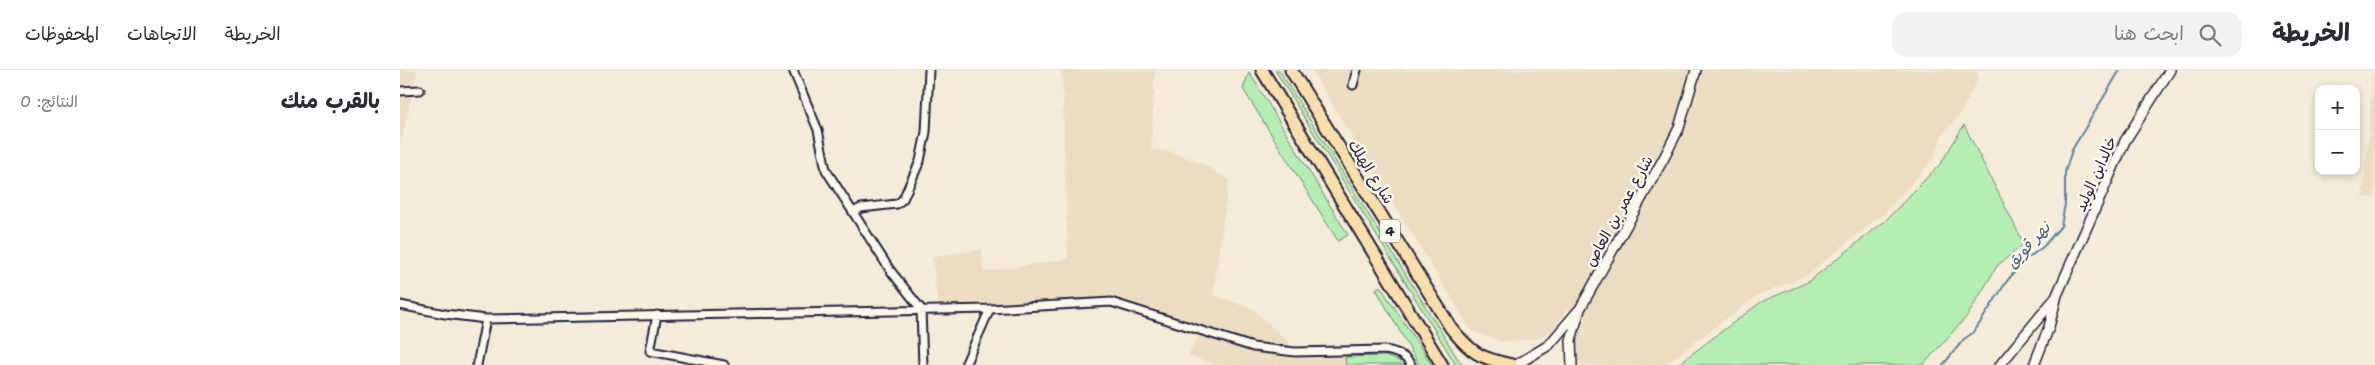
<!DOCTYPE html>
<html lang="ar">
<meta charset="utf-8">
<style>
:root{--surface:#fff;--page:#f2f2f3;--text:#2b2b33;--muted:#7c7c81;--line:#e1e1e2}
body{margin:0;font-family:"Shantell Sans","Playpen Sans Arabic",sans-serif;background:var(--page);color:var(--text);direction:rtl}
.controls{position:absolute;right:15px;top:15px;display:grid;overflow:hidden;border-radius:10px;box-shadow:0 2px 8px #0003}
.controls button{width:45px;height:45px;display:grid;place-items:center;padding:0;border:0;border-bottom:1px solid var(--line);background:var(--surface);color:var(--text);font:25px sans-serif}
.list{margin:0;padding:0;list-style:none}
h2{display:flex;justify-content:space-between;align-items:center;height:65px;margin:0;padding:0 20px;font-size:21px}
h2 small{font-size:16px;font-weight:400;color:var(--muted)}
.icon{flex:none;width:28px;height:28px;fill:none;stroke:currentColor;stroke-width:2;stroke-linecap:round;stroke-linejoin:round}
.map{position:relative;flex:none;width:1975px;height:295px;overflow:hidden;direction:ltr}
header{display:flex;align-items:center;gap:30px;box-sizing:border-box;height:70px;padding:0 25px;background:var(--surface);border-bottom:1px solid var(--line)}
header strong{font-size:24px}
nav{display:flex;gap:28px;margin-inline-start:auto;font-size:18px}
.search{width:350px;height:45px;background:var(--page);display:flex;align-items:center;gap:12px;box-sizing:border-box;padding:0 18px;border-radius:15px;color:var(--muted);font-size:19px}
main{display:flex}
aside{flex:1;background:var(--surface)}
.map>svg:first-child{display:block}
.built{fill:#ecddc2}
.green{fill:#b5eeb2;stroke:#6c8876}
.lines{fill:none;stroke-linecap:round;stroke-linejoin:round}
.stream{stroke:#5d84a1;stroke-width:2}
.minor-casing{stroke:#22223b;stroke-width:11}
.tertiary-casing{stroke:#22223b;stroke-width:12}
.secondary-casing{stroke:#22223b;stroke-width:12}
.trunk-casing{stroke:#22223b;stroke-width:15}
.minor{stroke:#fbf7ec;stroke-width:7}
.tertiary{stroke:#fbf7ec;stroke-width:9}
.secondary{stroke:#fbf7ec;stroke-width:9}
.trunk{stroke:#f8deab;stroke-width:11}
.labels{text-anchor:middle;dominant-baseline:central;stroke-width:5;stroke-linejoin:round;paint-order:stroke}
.shield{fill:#fbf7ec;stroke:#636270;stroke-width:1}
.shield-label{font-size:14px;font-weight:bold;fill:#22223b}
.street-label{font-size:15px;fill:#22223b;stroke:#fbf7ec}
.water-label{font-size:16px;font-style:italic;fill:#445b76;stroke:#fbf7ec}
</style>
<header>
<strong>الخريطة</strong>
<div class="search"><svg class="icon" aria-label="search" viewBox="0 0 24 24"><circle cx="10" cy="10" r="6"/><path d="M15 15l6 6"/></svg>ابحث هنا</div>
<nav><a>الخريطة</a><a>الاتجاهات</a><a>المحفوظات</a></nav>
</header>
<main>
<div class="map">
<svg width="1975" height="295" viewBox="0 0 1975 295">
<rect width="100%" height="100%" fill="#f4ebd9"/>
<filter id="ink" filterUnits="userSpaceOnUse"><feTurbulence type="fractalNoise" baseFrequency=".02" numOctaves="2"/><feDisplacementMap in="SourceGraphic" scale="10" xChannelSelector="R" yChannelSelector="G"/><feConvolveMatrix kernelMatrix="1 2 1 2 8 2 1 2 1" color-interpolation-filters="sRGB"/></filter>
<g filter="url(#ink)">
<!-- built -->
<path class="built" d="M0 0H17L0 78Z
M662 0H755L751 80 768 81 803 94 829 110 813 225 852 238 894 278 855 272 713 226 619 233 538 236 532 187 582 179 583 202 668 189Z
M911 0H1577L1578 9 1561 43 1543 63 1534 89 1483 144 1407 205 1357 226 1264 295H1180L1176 285 1177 271 1186 249 1167 238 1154 259 1136 269 1101 272 1071 260Z
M1974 0H1975V128L1963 127Z
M799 266 852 281 895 288 945 287 946 295H817L788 286Z"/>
<!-- green -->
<path class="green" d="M875 0H879L1058 289 1064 295H1056Z
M849 2 948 165 938 171 843 19Z
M1564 55 1624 174 1597 196 1568 245 1523 295H1277L1361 232 1408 212 1485 151 1541 93Z
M980 216 1032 295H1019L976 219Z
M985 286 1002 292 1005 295H946L945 287Z"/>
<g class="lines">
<!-- stream -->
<path class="stream" d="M1543 295 1564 269 1574 262 1607 211 1623 192 1644 176 1661 156 1665 134V102L1672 80 1720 0"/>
<!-- minor casing -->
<g class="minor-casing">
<path id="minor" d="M393 0 418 60 426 100 490 200 521 239 523 295
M953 15 957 0
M0 21 20 20
M453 142 461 138 497 134 503 129 520 91 526 62 529 0
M0 235 45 244 86 249 590 239 711 232 853 277 895 282 985 280C996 282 1005 285 1011 295
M257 245 250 281 324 295
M77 295 86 249
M565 295 590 239"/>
</g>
<!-- tertiary casing -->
<g class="tertiary-casing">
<path id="tertiary" d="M1116 295 1149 275 1178 241
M1172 295 1171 270 1180 239 1265 86 1279 58 1296 0"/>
</g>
<!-- secondary casing -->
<g class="secondary-casing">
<path id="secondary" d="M1600 295 1656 227
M1634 295 1649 257 1657 225 1725 71 1770 0"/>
</g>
<!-- trunk casing -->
<g class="trunk-casing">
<path id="trunk" d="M862 0 1042 295
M891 0 1051 258C1072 284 1080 288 1112 295"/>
</g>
<!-- minor -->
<use href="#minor" class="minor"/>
<!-- tertiary -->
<use href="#tertiary" class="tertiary"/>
<!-- secondary -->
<use href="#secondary" class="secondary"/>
<!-- trunk -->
<use href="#trunk" class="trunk"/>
</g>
</g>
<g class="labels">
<!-- shield labels -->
<rect class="shield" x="980" y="149.5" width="20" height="23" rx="4"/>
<g class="shield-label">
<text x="990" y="161">4</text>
</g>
<!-- street labels -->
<g class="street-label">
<text transform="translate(971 102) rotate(58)">شارع الهلك</text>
<text transform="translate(1696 104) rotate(-66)">خالدابن الوليد</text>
<text transform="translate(1219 141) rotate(-61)">شارع عمر بن العاص</text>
</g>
<!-- water labels -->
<g class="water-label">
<text transform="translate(1628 175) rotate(-47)">نهر قويق</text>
</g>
</g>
</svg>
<div class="controls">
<button>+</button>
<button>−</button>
</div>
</div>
<aside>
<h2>بالقرب منك<small>النتائج: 0</small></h2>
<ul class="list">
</ul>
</aside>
</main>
